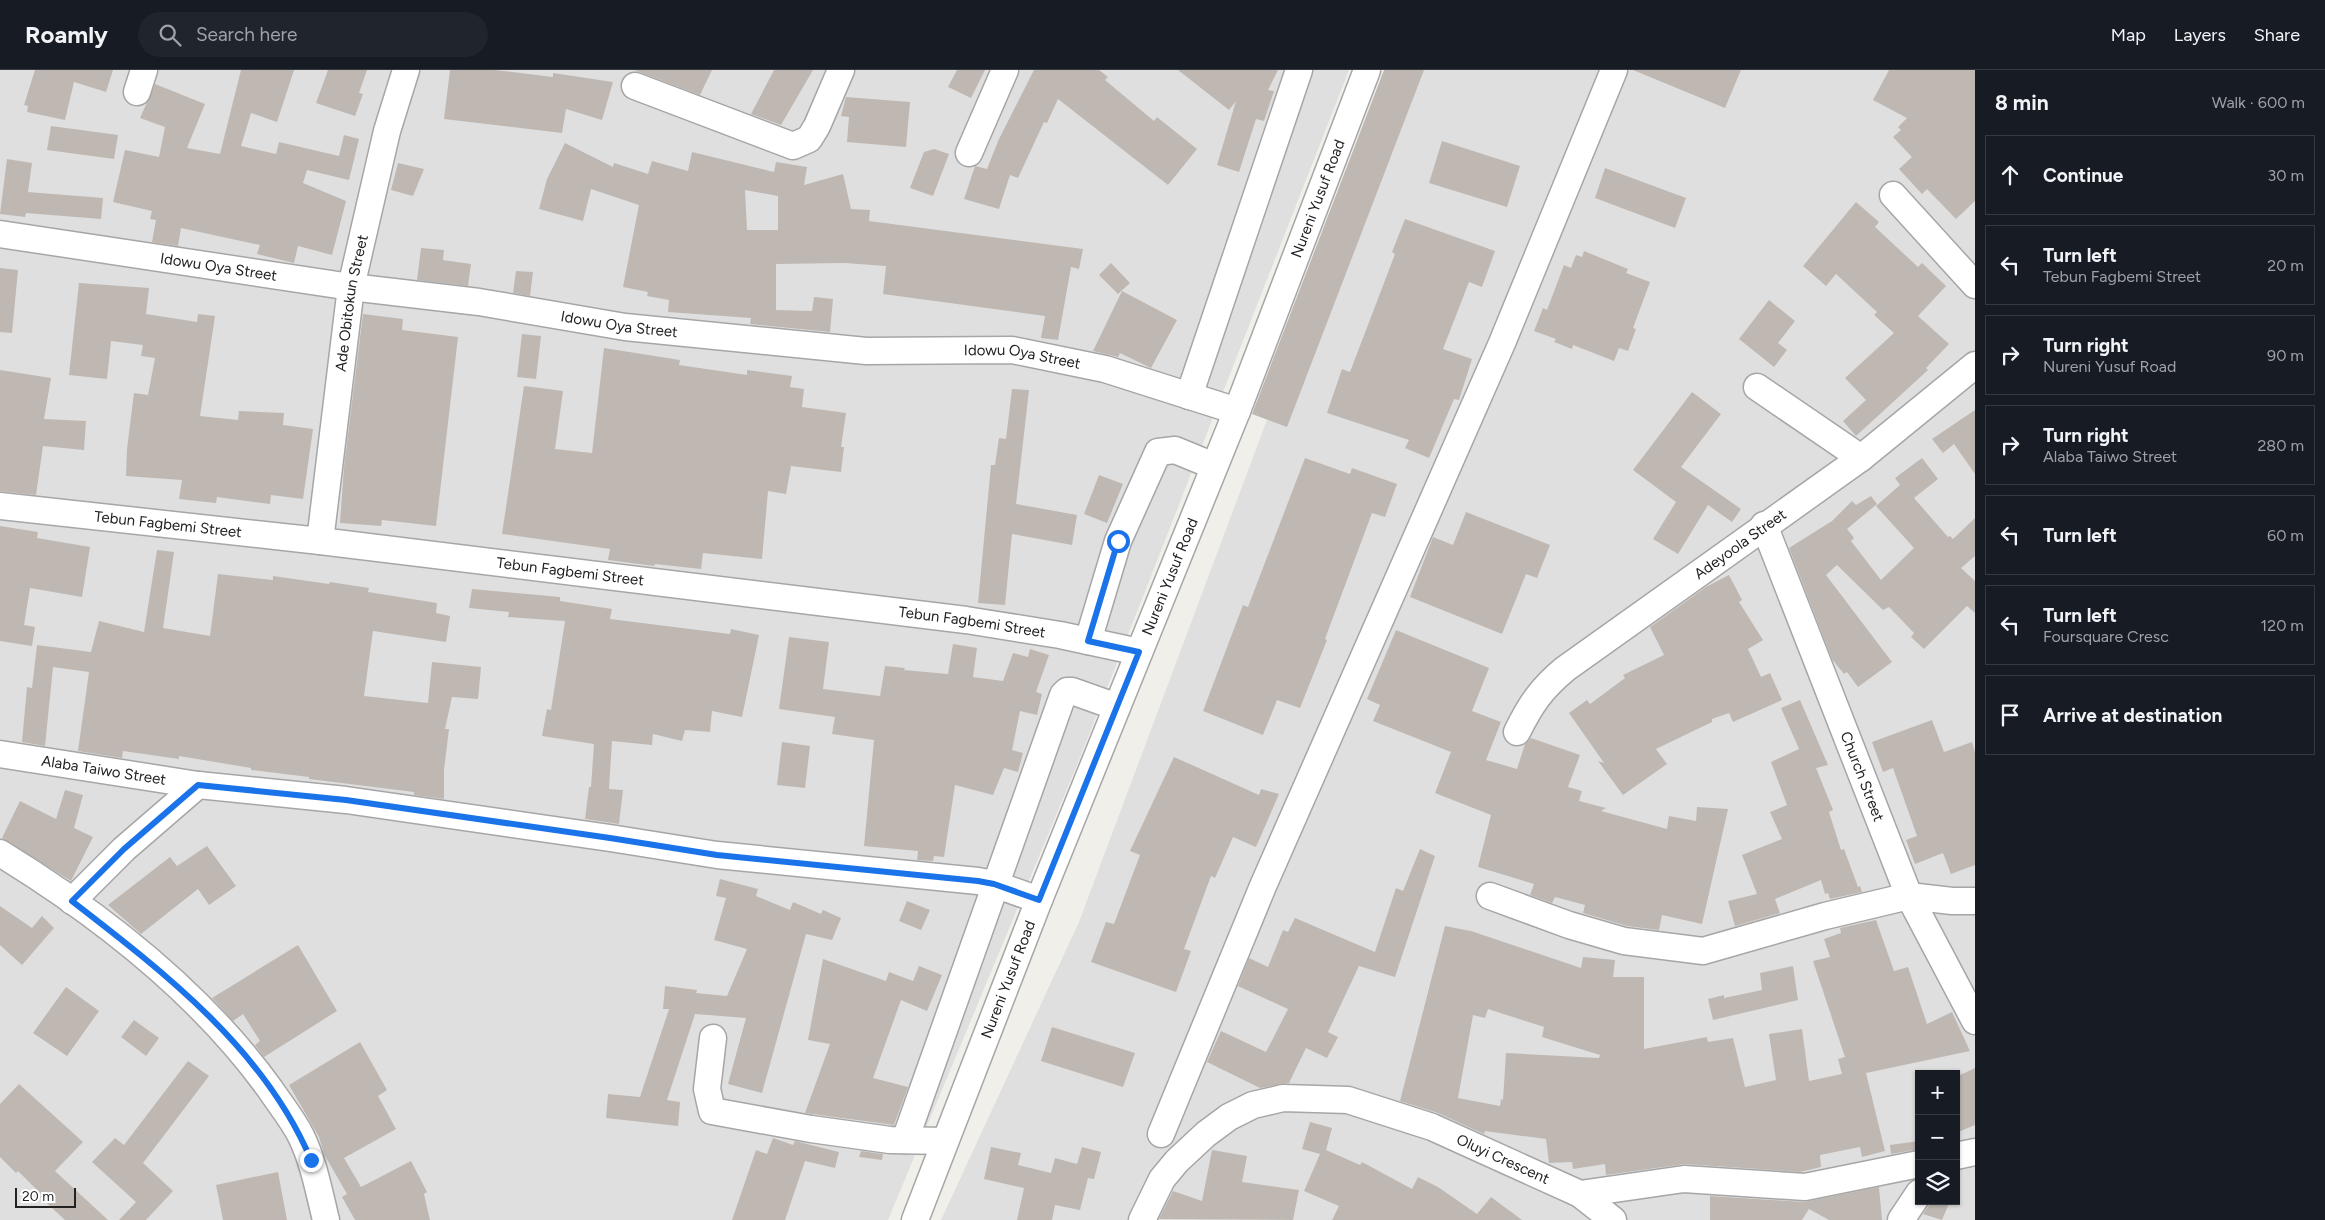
<!DOCTYPE html>
<meta charset="utf-8">
<style>
:root{--surface:#171b24;--page:#20242c;--text:#f1f3f6;--muted:#9ea1a6;--line:#363941}
body{margin:0;font-family:Figtree,sans-serif;background:var(--page);color:var(--text)}
.controls{position:absolute;right:15px;bottom:15px;display:grid;overflow:hidden;border-radius:0px;box-shadow:0 1px 4px #0004}
.controls button{width:45px;height:45px;display:grid;place-items:center;padding:0;border:0;border-bottom:1px solid var(--line);background:var(--surface);color:var(--text);font:25px sans-serif}
.scale{position:absolute;left:15px;bottom:12px;width:61px;box-sizing:border-box;padding-left:5px;border:2px solid #222;border-top:0;font-size:14px;line-height:18px;white-space:nowrap;color:#222;-webkit-text-stroke:4px #fff;paint-order:stroke}
.stop{position:absolute;width:15px;height:15px;margin:-11px;border:4px solid #1a73e8;border-radius:50%;background:#fff}
.stop.end{background:#1a73e8;border-color:#fff;box-shadow:0 1px 5px #0008}
.list{margin:0;padding:0;list-style:none}
h2{display:flex;justify-content:space-between;align-items:center;height:65px;margin:0;padding:0 20px;font-size:21px}
h2 small{font-size:16px;font-weight:400;color:var(--muted)}
.list li{display:grid;grid-template-columns:32px 1fr auto;gap:15px;align-items:center;box-sizing:border-box;height:80px;margin:0 10px 10px;padding:0 10px;border:1px solid var(--line);border-radius:0px}
.list b{display:block;font-size:19px;white-space:nowrap}
.list p{margin:0;font-size:16px;white-space:nowrap;color:var(--muted)}
.list em{font-size:16px;font-style:normal;color:var(--muted)}
.icon{flex:none;width:28px;height:28px;fill:none;stroke:currentColor;stroke-width:2;stroke-linecap:round;stroke-linejoin:round}
.map{position:relative;flex:none;width:1975px;height:1150px;overflow:hidden}
header{display:flex;align-items:center;gap:30px;box-sizing:border-box;height:70px;padding:0 25px;background:var(--surface);border-bottom:1px solid var(--line)}
header strong{font-size:24px}
nav{display:flex;gap:28px;margin-inline-start:auto;font-size:18px}
.search{width:350px;height:45px;background:var(--page);display:flex;align-items:center;gap:12px;box-sizing:border-box;padding:0 18px;border-radius:28px;color:var(--muted);font-size:19px}
main{display:flex}
aside{flex:1;background:var(--surface)}
.map>svg:first-child{display:block}
.residential{fill:#e0dfdf;fill-rule:evenodd}
.building{fill:#bfb8b2;fill-rule:evenodd}
.lines{fill:none;stroke-linecap:round;stroke-linejoin:round}
.minor-casing{stroke:#a6a6a6;stroke-width:29}
.minor{stroke:#fff;stroke-width:26}
.route{stroke:#1a73e8;stroke-width:6}
.labels{text-anchor:middle;dominant-baseline:central;stroke-width:4.5;stroke-linejoin:round;paint-order:stroke}
.street-label{font-size:15px;fill:#222;stroke:#fff}
</style>
<header>
<strong>Roamly</strong>
<div class="search"><svg class="icon" aria-label="search" viewBox="0 0 24 24"><circle cx="10" cy="10" r="6"/><path d="M15 15l6 6"/></svg>Search here</div>
<nav><a>Map</a><a>Layers</a><a>Share</a></nav>
</header>
<main>
<div class="map">
<svg width="1975" height="1150" viewBox="0 0 1975 1150">
<rect width="100%" height="100%" fill="#f1efe9"/>
<!-- residential -->
<path class="residential" d="M0 0H1349L1079 690 888 1150H0Z
M1398 0H1975V1150H941L1079 852ZM1919 1004H1956V1131H1919Z"/>
<!-- building -->
<path class="building" d="M35 0H113L106 22 74 12 65 50 27 42 28 36 24 35Z
M241 0H294L277 52 251 43 241 76 276 84 279 72 339 86 344 65 359 69 349 110 307 100 303 113 346 131 332 185 298 176 294 193 257 184 260 175 181 158 178 176 152 172 156 150 150 149 152 141 113 132 125 80 159 87 165 57 140 48 155 14 205 34 187 78 220 84Z
M328 0H367L359 23 363 24 355 46 316 33Z
M450 0H495L553 7V3L613 12 602 50 566 39 562 63 444 49Z
M634 0H712L700 25Z
M774 0H813L781 55 751 44Z
M957 0H985L971 28 948 17Z
M1034 0H1099L1108 7 1105 10 1154 51 1157 47 1197 79 1168 115 1058 29 1047 53 1044 52 1018 108 1010 105 999 139 964 129 975 96 987 99 999 69Z
M1178 0H1278L1268 20 1274 21 1264 51 1256 49 1239 102 1217 95 1236 31 1229 40Z
M1384 0H1424L1287 357 1252 344Z
M1633 0H1741L1725 38Z
M1889 0H1975V131L1956 149 1927 119 1922 124 1899 99 1912 87 1893 67 1901 60 1898 57 1907 48 1873 30Z
M846 27 910 32 906 77 847 72 849 47 841 46Z
M51 56 118 65 114 89 47 80Z
M1442 71 1520 96 1507 137 1429 113Z
M565 73 613 97 614 93 648 104 652 91 688 101 692 82 774 102 776 92 807 97 804 115 843 104 851 139 870 140 869 151 1083 179 1079 199 1071 197 1058 270 1041 268 1045 246 883 224 886 196 845 193 776 194V240L812 241 814 227 833 229 830 262 750 254 751 248 668 242 669 230 647 226 648 222 623 217 639 135 591 119 583 151 539 139 547 109ZM745 120 778 126V160H747Z
M934 79 949 84 933 126 910 118 924 82Z
M7 89 32 93 28 122 103 128 101 149 26 143 25 147 0 144Z
M398 93 424 99 413 126 391 120Z
M1605 98 1686 128 1675 158 1595 128Z
M1856 132 1879 152 1875 157 1918 197 1922 193 1946 216 1918 246 1949 274 1926 298 1928 300 1856 366 1843 351 1866 330 1845 308 1894 263 1874 245 1877 242 1836 204 1826 216 1803 196Z
M1405 149 1495 181 1482 217 1469 212 1443 279 1472 289 1459 330 1454 329 1429 388 1405 378 1409 370 1327 343 1342 299 1350 302 1395 184 1392 182Z
M421 178 444 180 443 190 471 194 468 216 417 210Z
M1584 181 1628 199 1626 203 1650 212 1633 258 1636 259 1628 281 1619 278 1614 291 1573 275 1572 279 1554 272 1556 269 1534 261 1543 238 1547 240 1564 195 1571 198 1576 185 1582 187Z
M1111 193 1130 213 1118 224 1099 205Z
M0 198 18 200 12 263 0 262Z
M516 201 533 202 530 226 513 223Z
M79 213 149 218 146 244 197 252 198 244 215 246 200 346 238 350 239 341 284 343 283 355 313 359 303 429 271 425 270 434 217 427 216 433 179 429 182 410 126 406 127 379 134 323 148 325 155 288 141 286 143 275 111 271 107 309 69 305Z
M1122 221 1177 250 1151 298 1120 283 1118 287 1093 281Z
M1769 230 1795 251 1778 273 1787 280 1774 297 1739 269Z
M363 244 403 249 402 260 458 267 436 456 382 450 381 456 340 453 344 397Z
M522 264 541 266 536 309 517 307Z
M604 278 680 290 679 295 747 305V300L792 306 790 317 804 319 802 337 846 343 841 377H844L841 402 791 396 786 424 768 421 762 489 703 483 701 499 655 494 654 496 608 490 610 479 502 464 524 316 563 321 555 379 592 383Z
M0 300 51 308 44 349 86 351 84 380 43 376 36 425 0 421Z
M1012 319 1029 320 1016 434 1077 445 1072 475 1012 464 1005 535 978 533 991 395H995L999 368 1006 369Z
M1692 322 1721 344 1681 397 1741 439 1732 452 1708 435 1678 484 1653 469 1676 432 1633 400Z
M1975 340V404L1954 374 1943 383 1932 369Z
M1305 388 1350 404 1352 398 1397 414 1385 447 1372 443 1325 569 1327 570 1300 638 1277 630 1263 665 1203 641 1243 535 1248 537Z
M1922 388 1938 409 1914 428 1948 467 1950 466 1953 469 1975 448V486L1961 498 1975 511V543L1967 536 1924 579 1911 567 1914 563 1889 537 1883 540 1837 495 1826 505 1892 592 1858 617 1847 602 1844 604 1832 589 1789 478 1832 451 1852 431 1856 435 1871 426 1877 434 1847 459 1854 468 1851 471 1881 510 1914 478 1876 436 1900 415 1895 408Z
M1099 405 1123 414 1107 453 1084 444Z
M1466 442 1550 475 1537 508 1526 504 1502 564 1410 527 1433 467 1453 475Z
M0 456 38 462 37 468 90 477 82 527 30 518 24 555 35 557 32 576 0 571Z
M157 480 174 482 163 558 210 566 218 504 273 510V506L329 514 330 512 369 518 368 522 437 533 436 543 450 546 446 572 373 561 364 626 428 633 432 592 481 597 478 629 452 627 445 659H449L444 700V729L414 725V722L309 709V707L251 700V698L179 686V689L123 681 122 688 78 681 89 602 53 597 45 676 22 672 27 617 32 618 37 575 91 582 99 551 144 562Z
M1729 505 1742 530 1739 532 1763 570 1748 579 1761 607 1770 603 1782 630 1733 652 1729 643 1712 649V652L1656 679 1667 694 1623 725 1598 691 1604 693 1569 643 1587 630 1590 634 1625 608 1623 605 1664 585 1650 557 1706 517Z
M472 519 560 527V531L612 539 610 549 730 564 731 559 759 565 742 647 712 641 710 662 685 660 682 671 653 664 652 675 612 671 609 719 623 720 619 754 585 749 589 717H591L594 674 542 666 547 639 551 640 565 551 508 547 509 542 469 538Z
M1396 560 1489 598 1472 641 1501 652 1486 690 1517 699 1525 674 1531 668 1580 685 1568 717 1582 721 1579 731 1606 738 1601 741 1667 759 1669 746 1696 751 1697 737 1728 739 1702 854 1662 845 1659 860 1627 856 1583 843 1585 835 1555 827 1552 833 1530 825 1534 814 1478 797 1491 745 1435 723 1451 682 1373 651 1380 635 1367 629Z
M789 567 829 572 823 619 880 626 885 596 905 598 904 600 948 604 953 574 977 578 973 607 1003 611 1013 583 1028 587 1030 579 1049 585 1036 622 1042 624 1037 645 1020 641 1012 680 1023 683 1018 702 1004 698 993 725 955 715 944 787 934 786 933 791 917 790 918 781 864 776 874 670 832 664 835 647 779 639Z
M1800 630 1828 695 1816 698 1833 740 1829 742 1841 780 1844 779 1858 817 1860 816 1862 822 1830 829 1828 823 1825 824 1821 810 1775 829 1780 843 1735 856 1728 831 1757 824 1742 785 1782 769 1770 742 1787 735 1771 692 1799 679 1781 638Z
M1932 650 1944 682 1972 672 1975 682V795L1951 804 1943 783 1915 794 1906 770 1917 766 1893 698 1883 702 1872 672Z
M782 672 810 676 805 718 777 715Z
M1174 687 1259 725 1261 719 1279 724 1256 777 1233 767 1215 808 1211 806 1184 879 1191 881 1176 922 1091 892 1106 852 1114 854 1140 785 1130 781Z
M65 720 83 725 74 758 93 767 71 811 2 768 20 731 56 749Z
M207 776 236 816 209 835 198 819 141 864 108 835 170 787 177 796Z
M1420 779 1435 786 1395 907 1359 896 1328 962 1338 967 1327 988 1306 978 1289 1013 1260 1018 1207 992 1221 961 1266 982 1288 939 1238 916 1249 888 1268 897 1283 860 1288 862 1295 848 1375 882 1396 818 1403 821Z
M720 809 758 819 756 826 790 840 793 832 821 844 823 840 841 848 832 870 806 864 762 1023 728 1014 746 948 695 944 667 1030 680 1032 678 1056 606 1048 608 1024 640 1027 669 939H663L665 916 697 920 696 923 727 926 747 879 714 870 726 828 716 826Z
M907 831 930 840 921 860 899 851Z
M0 836 32 858 42 846 54 858 22 895 0 875Z
M1876 850 1894 901 1908 897 1927 954 1952 942 1970 981 1866 1003 1885 1081 1862 1087 1860 1077 1820 1085 1821 1097 1800 1102 1685 1094 1606 1105 1605 1094 1573 1099 1572 1092 1549 1093 1546 1069 1485 1061 1484 1064 1438 1043 1400 1031 1445 856 1471 861 1581 898 1583 887 1615 890 1613 907H1644V979L1707 967 1708 972 1733 968 1745 1017 1776 1010 1769 964 1802 959 1809 1011 1842 1004 1838 989 1845 987 1813 891 1830 887 1824 869 1841 863 1840 858ZM1488 939 1544 957 1542 967 1600 985 1599 988 1506 983 1503 1030 1501 1029 1500 1036 1458 1028 1473 945 1485 948Z
M298 875 337 941 264 987 255 975 260 971 243 944 233 951 212 928Z
M823 889 886 911 889 902 913 911 919 896 942 905 927 941 901 930 873 1008 908 1017 894 1055 805 1043 830 974 808 970Z
M1793 896 1798 930 1713 950 1708 929 1724 925V928L1762 920 1760 903Z
M66 917 99 941 67 986 33 963Z
M134 950 159 968 146 986 121 967Z
M1052 957 1135 983 1123 1017 1041 991Z
M360 972 387 1020 378 1026 396 1059 344 1088 361 1117 411 1091 427 1122 424 1124 430 1150H355L342 1127 347 1124 324 1084 319 1067 289 1015Z
M188 991 209 1006 143 1093 173 1121 146 1150H119L136 1132 92 1092 115 1068 124 1075Z
M1975 998V1055L1956 1063V1007Z
M19 1014 83 1072 55 1101 108 1150H65L40 1127 42 1125 18 1101 16 1103 0 1087V1034Z
M1310 1052 1332 1058 1326 1080 1360 1095 1362 1092 1412 1119 1418 1107 1438 1117 1477 1144 1491 1127 1522 1150H1332L1339 1136 1304 1121 1320 1084 1302 1079Z
M773 1068 793 1075 795 1071 839 1082 835 1098 805 1091 785 1150H732L756 1080 767 1084Z
M1919 1071V1079L1891 1084 1890 1075Z
M991 1077 1021 1083 1018 1095 1051 1103 1055 1088 1077 1094 1082 1077 1101 1082 1094 1109 1088 1108 1080 1140 1055 1135 1052 1150H1017L1024 1118 984 1109Z
M1212 1080 1247 1086 1242 1112 1299 1120 1293 1150 1159 1149 1173 1121 1202 1131Z
M861 1081 883 1084 882 1090 859 1087Z
M278 1102 287 1150H223L216 1115Z
M1879 1117 1882 1150H1829L1809 1139 1802 1150H1710V1126L1804 1132Z
M1932 1131H1950L1942 1150 1923 1144Z"/>
<g class="lines">
<!-- minor casing -->
<g class="minor-casing">
<g id="minor">
<path d="M635 16 793 76 809 69 817 56 841 0"/>
<path d="M137 22 144 0"/>
<path d="M969 83 1005 0"/>
<path d="M1893 125 1975 215"/>
<path id="s1" d="M0 164 351 217 479 232 625 257 866 281 1012 280 1105 299 1237 341"/>
<path d="M1757 317 1861 388"/>
<path d="M1189 326 1299 0"/>
<path id="s2" d="M0 436 320 471 966 550 1060 565 1139 582"/>
<path id="s3" d="M1764 455 1909 826 1975 951"/>
<path id="s4" d="M320 471 351 217 387 61 406 0"/>
<path d="M1088 571 1118 471 1158 382 1175 380 1214 396"/>
<path id="s5" d="M1517 662C1531 634 1541 619 1565 599L1861 388 1975 295"/>
<path id="s6" d="M0 684 198 715 346 730 610 768 717 785 978 811 994 814 1039 830"/>
<path d="M0 783C101 845 200 922 270 1019 280 1034 293 1050 301 1066 314 1093 319 1122 326 1150"/>
<path d="M1490 826 1569 855 1624 871 1703 881 1825 846 1909 826 1952 831H1975"/>
<path d="M72 831 124 779 198 715"/>
<path d="M713 968 707 1019 712 1041 811 1059 890 1070 945 1071"/>
<path d="M1161 1064 1263 816 1502 273 1614 0"/>
<path d="M905 1070 1063 625 1067 621H1072L1117 637"/>
<path d="M1956 1086 1975 1082"/>
<path d="M1580 1124 1613 1150"/>
<path id="s7" d="M915 1150 1039 830 1237 341 1367 0"/>
<path id="s8" d="M1142 1150 1162 1109 1177 1091 1206 1064 1229 1047 1253 1035 1283 1028 1348 1030 1432 1057 1580 1124 1684 1109 1805 1117 1919 1094"/>
<path d="M1901 1150 1919 1123"/>
</g>
</g>
<!-- minor -->
<use href="#minor" class="minor"/>
</g>
<g class="lines">
<!-- route -->
<path class="route" d="M311 1090C265 980 164 902 72 831L124 779 198 715 346 730 610 768 717 785 978 811 994 814 1039 830 1139 582 1088 571 1118 471"/>
</g>
<g class="labels">
<!-- street labels -->
<g class="street-label">
<text stroke="none"><textPath href="#s7" startOffset="1098">Nureni Yusuf Road</textPath></text>
<text stroke="none"><textPath href="#s1" startOffset="221">Idowu Oya Street</textPath></text>
<text stroke="none"><textPath href="#s4" startOffset="240">Ade Obitokun Street</textPath></text>
<text stroke="none"><textPath href="#s1" startOffset="626">Idowu Oya Street</textPath></text>
<text stroke="none"><textPath href="#s1" startOffset="1031">Idowu Oya Street</textPath></text>
<text stroke="none"><textPath href="#s2" startOffset="169">Tebun Fagbemi Street</textPath></text>
<text stroke="none"><textPath href="#s5" startOffset="295">Adeyoola Street</textPath></text>
<text stroke="none"><textPath href="#s2" startOffset="574">Tebun Fagbemi Street</textPath></text>
<text stroke="none"><textPath href="#s7" startOffset="692">Nureni Yusuf Road</textPath></text>
<text stroke="none"><textPath href="#s2" startOffset="979">Tebun Fagbemi Street</textPath></text>
<text stroke="none"><textPath href="#s6" startOffset="105">Alaba Taiwo Street</textPath></text>
<text stroke="none"><textPath href="#s3" startOffset="270">Church Street</textPath></text>
<text stroke="none"><textPath href="#s7" startOffset="258">Nureni Yusuf Road</textPath></text>
<text stroke="none"><textPath href="#s8" startOffset="426">Oluyi Crescent</textPath></text>
</g>
</g>
</svg>
<div class="controls">
<button>+</button>
<button>−</button>
<button><svg class="icon" aria-label="layers" viewBox="0 0 24 24"><path d="M12 4l9 5-9 5-9-5zM3 14l9 5 9-5"/></svg></button>
</div>
<div class="scale">20 m</div>
<div class="stop" style="left:1118px;top:471px"></div>
<div class="stop end" style="left:311px;top:1090px"></div>
</div>
<aside>
<h2>8 min<small>Walk · 600 m</small></h2>
<ul class="list">
<li><svg class="icon" aria-label="ahead" viewBox="0 0 24 24"><path d="M12 20V5M6 11l6-6 6 6"/></svg><div><b>Continue</b></div><em>30 m</em></li>
<li><svg class="icon" aria-label="left" viewBox="0 0 24 24"><path d="M17 20v-9H6M10 6l-5 5 5 5"/></svg><div><b>Turn left</b><p>Tebun Fagbemi Street</p></div><em>20 m</em></li>
<li><svg class="icon" aria-label="right" viewBox="0 0 24 24"><path d="M7 20v-9h11M14 6l5 5-5 5"/></svg><div><b>Turn right</b><p>Nureni Yusuf Road</p></div><em>90 m</em></li>
<li><svg class="icon" aria-label="right" viewBox="0 0 24 24"><path d="M7 20v-9h11M14 6l5 5-5 5"/></svg><div><b>Turn right</b><p>Alaba Taiwo Street</p></div><em>280 m</em></li>
<li><svg class="icon" aria-label="left" viewBox="0 0 24 24"><path d="M17 20v-9H6M10 6l-5 5 5 5"/></svg><div><b>Turn left</b></div><em>60 m</em></li>
<li><svg class="icon" aria-label="left" viewBox="0 0 24 24"><path d="M17 20v-9H6M10 6l-5 5 5 5"/></svg><div><b>Turn left</b><p>Foursquare Cresc</p></div><em>120 m</em></li>
<li><svg class="icon" aria-label="arrive" viewBox="0 0 24 24"><path d="M6 21V4h12l-3 4 3 4H6"/></svg><div><b>Arrive at destination</b></div></li>
</ul>
</aside>
</main>
